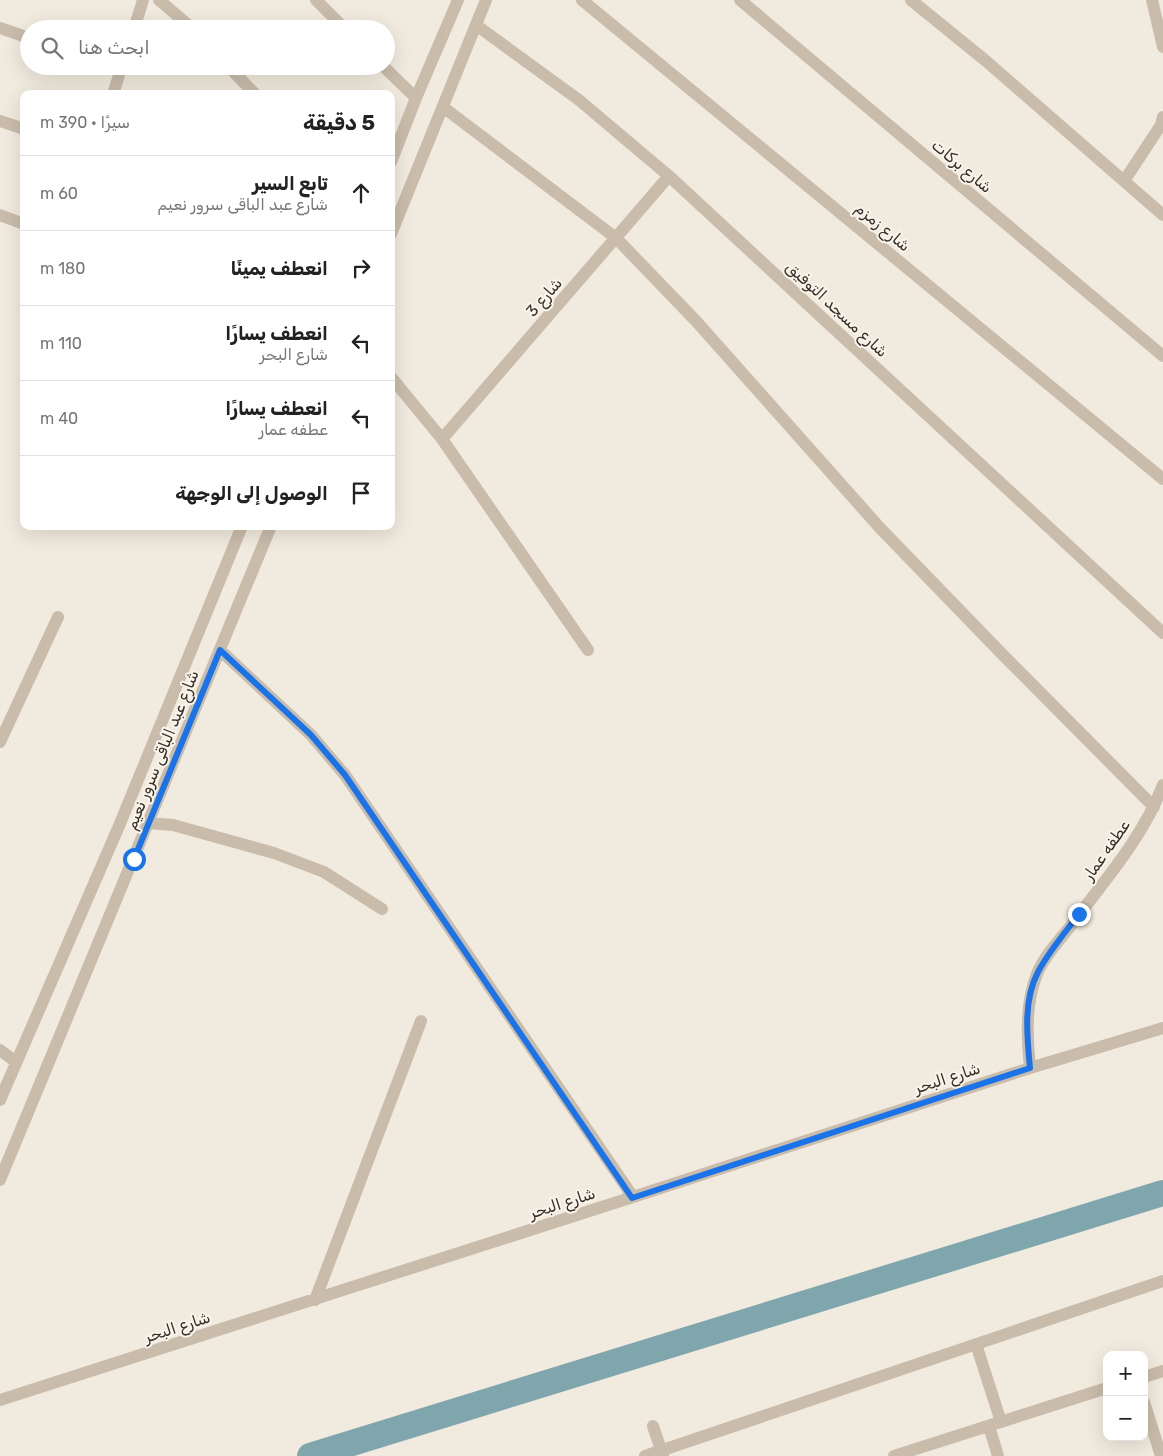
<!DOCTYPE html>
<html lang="ar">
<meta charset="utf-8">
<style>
:root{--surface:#fff;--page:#f2f2f2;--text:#222;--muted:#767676;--line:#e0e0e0}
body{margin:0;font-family:Rubik,"Noto Sans Arabic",sans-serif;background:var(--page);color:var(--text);direction:rtl}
.controls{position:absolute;right:15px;bottom:15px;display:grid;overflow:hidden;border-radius:10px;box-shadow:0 5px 20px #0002}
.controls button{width:45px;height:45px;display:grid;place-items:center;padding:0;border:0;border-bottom:1px solid var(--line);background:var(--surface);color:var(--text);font:25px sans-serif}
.stop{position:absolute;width:15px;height:15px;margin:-11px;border:4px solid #1a73e8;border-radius:50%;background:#fff}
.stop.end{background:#1a73e8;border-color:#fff;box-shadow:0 1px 5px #0008}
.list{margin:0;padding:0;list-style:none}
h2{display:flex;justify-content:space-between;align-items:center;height:65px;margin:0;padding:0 20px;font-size:21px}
h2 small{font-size:16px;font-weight:400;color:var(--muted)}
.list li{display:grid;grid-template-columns:32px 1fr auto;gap:15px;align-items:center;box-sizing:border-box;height:75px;padding:0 20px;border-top:1px solid var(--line)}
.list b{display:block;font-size:19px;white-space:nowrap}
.list p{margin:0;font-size:16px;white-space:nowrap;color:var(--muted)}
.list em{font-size:16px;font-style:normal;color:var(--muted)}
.icon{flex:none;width:28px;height:28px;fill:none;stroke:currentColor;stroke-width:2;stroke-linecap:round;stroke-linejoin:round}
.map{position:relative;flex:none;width:1163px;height:1456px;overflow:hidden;direction:ltr}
.search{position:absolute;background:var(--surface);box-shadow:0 5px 20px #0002;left:20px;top:20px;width:375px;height:55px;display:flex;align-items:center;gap:12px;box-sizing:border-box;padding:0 18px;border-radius:28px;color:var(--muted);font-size:19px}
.panel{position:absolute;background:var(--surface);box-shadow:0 5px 20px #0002;left:20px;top:90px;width:375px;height:440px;border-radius:10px;direction:rtl}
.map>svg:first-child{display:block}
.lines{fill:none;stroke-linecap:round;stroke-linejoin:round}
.canal{stroke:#7fa6ad;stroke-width:26}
.minor{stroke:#c9bcab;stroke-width:12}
.route{stroke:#1a73e8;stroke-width:6}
.labels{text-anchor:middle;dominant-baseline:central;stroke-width:4;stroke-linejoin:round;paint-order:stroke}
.street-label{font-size:16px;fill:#372f2a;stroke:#f9f4ea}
</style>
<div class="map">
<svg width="1163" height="1456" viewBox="0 0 1163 1456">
<rect width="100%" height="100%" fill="#f1eade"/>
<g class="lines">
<!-- canal -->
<path class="canal" d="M310 1456 1163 1193"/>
<!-- minor -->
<path class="minor" d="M159 0 193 29
M316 0 345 29
M582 0 1163 479
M740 0 1163 356
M911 0 986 61 1163 215
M1152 0 1163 47
M476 25 579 100 669 176 1163 633
M0 28 29 38
M134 29 143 0
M228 66 255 94
M383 66 416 98
M113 94 122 66
M443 107 616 238 696 321 880 528 1003 655 1154 807
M0 121 24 129
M391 162 416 98 458 0
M1124 181 1161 125 1163 117
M0 215 24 224
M391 234 486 0
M391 377 442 439 588 650
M442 439 669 176
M220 650 311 735 345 775 633 1197
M0 742 58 617
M149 823 173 825 274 853 324 872 382 909
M0 1050 16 1062
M1030 1068C1027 1037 1025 1004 1037 974 1044 956 1060 940 1072 924 1105 880 1143 837 1163 785
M0 1100 119 826 242 526
M0 1180 271 526
M315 1300 421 1021
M976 1344 1001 1422
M1144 1377 1163 1371
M0 1400 633 1197 1030 1068 1163 1028
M1144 1402 1161 1456
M653 1426 663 1456
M989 1426 998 1456
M645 1456 1163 1281
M894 1456 1107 1388"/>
</g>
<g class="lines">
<!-- route -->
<path class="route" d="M134 859 220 650 311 735 345 775 632 1198 1030 1068C1027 1037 1023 1000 1038 972 1049 951 1065 933 1079 914"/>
</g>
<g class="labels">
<!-- street labels -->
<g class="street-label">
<text transform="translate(962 166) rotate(40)">شارع بركات</text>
<text transform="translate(883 227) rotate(40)">شارع زمزم</text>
<text transform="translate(544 297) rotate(-49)">شارع 3</text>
<text transform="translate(837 309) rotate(43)">شارع مسجد التوفيق</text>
<text transform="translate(162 750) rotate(-68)">شارع عبد الباقى سرور نعيم</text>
<text transform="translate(1106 850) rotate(-55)">عطفه عمار</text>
<text transform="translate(947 1078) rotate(-18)">شارع البحر</text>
<text transform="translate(562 1203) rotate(-18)">شارع البحر</text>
<text transform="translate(177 1327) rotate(-18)">شارع البحر</text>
</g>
</g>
</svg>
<div class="controls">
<button>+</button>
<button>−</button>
</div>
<div class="stop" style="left:134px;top:859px"></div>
<div class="stop end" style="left:1079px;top:914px"></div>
<div class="search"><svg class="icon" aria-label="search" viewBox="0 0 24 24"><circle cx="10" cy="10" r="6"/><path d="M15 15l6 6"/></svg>ابحث هنا</div>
<section class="panel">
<h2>5 دقيقة<small>سيرًا · 390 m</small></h2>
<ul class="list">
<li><svg class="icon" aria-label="ahead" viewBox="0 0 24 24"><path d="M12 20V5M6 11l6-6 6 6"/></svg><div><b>تابع السير</b><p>شارع عبد الباقى سرور نعيم</p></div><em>60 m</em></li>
<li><svg class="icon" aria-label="right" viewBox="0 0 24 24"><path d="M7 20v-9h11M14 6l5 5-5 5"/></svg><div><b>انعطف يمينًا</b></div><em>180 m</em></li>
<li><svg class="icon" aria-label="left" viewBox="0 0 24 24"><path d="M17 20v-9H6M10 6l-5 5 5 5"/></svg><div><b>انعطف يسارًا</b><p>شارع البحر</p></div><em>110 m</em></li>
<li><svg class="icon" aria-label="left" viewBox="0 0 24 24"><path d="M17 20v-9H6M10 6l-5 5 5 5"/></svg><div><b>انعطف يسارًا</b><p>عطفه عمار</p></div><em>40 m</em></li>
<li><svg class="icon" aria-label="arrive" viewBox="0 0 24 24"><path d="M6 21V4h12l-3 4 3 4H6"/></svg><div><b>الوصول إلى الوجهة</b></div></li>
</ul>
</section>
</div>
